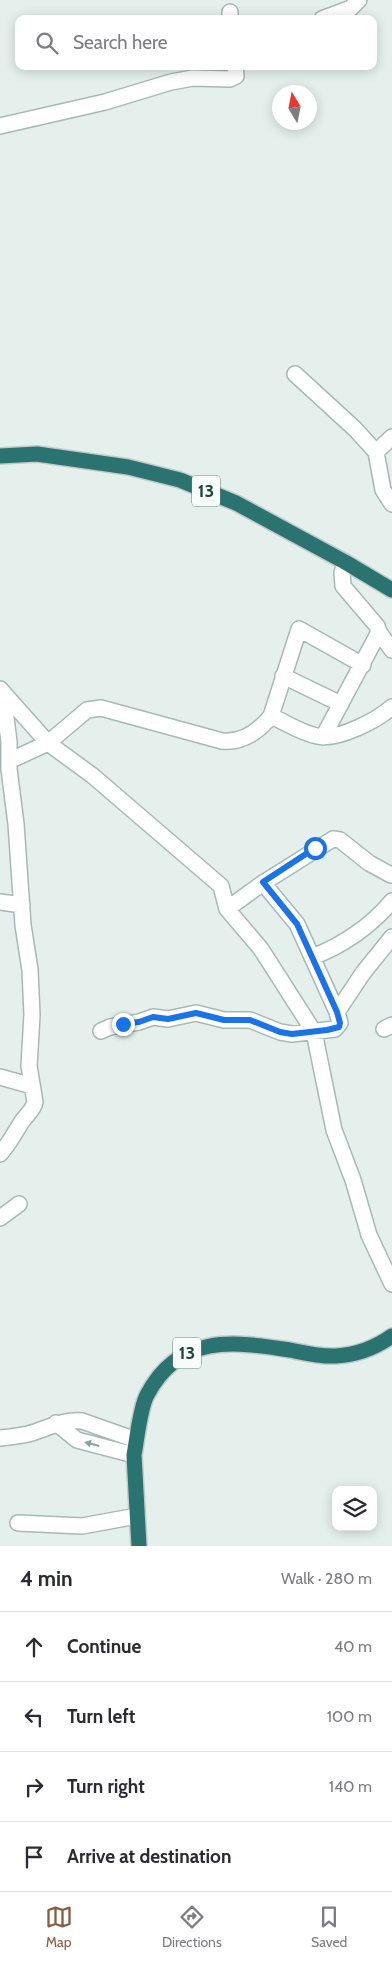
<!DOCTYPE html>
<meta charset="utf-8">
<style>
:root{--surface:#fff;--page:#f7f7f7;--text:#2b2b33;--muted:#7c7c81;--line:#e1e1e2;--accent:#8a5d43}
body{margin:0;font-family:Cabin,sans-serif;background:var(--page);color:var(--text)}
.controls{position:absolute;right:15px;bottom:15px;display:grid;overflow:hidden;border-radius:10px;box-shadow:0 2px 12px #0003}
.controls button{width:45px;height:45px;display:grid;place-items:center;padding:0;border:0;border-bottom:1px solid var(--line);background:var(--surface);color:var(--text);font:25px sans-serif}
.compass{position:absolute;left:272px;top:85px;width:45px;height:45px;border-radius:50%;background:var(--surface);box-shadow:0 2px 12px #0003;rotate:350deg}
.stop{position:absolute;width:15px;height:15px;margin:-11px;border:4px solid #1a73e8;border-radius:50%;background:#fff}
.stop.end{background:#1a73e8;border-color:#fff;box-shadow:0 1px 5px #0008}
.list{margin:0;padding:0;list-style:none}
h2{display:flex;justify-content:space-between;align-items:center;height:65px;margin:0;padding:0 20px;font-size:21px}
h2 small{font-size:16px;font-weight:400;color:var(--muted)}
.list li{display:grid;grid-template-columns:32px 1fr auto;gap:15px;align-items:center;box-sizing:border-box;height:70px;padding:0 20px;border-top:1px solid var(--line)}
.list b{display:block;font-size:19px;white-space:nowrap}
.list em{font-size:16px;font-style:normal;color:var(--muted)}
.icon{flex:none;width:28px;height:28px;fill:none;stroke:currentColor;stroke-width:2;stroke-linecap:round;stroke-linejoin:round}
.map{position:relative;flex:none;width:392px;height:1546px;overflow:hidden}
.search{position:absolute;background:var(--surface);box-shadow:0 2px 12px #0003;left:15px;right:15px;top:15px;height:55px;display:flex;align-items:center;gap:12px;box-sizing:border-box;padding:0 18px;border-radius:10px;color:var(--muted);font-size:19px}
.sheet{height:345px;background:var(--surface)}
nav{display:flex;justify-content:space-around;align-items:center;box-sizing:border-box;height:70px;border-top:1px solid var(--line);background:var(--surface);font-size:14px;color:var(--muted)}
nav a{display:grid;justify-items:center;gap:2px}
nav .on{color:var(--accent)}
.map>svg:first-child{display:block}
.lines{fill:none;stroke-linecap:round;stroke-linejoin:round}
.minor-casing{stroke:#a7b9b6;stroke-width:18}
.highway-casing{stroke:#c1cbca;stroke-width:18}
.minor{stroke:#fff;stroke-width:15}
.highway{stroke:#2b7370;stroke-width:15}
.oneway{fill:#90a2a0}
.route{stroke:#1a73e8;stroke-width:6}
.labels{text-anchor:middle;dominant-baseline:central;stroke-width:4.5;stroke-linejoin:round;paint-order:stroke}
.shield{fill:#f7fbfa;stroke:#627b78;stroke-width:1}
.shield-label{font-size:18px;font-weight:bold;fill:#224441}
</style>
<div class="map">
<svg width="392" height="1546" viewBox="0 0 392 1546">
<rect width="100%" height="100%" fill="#e5f0ed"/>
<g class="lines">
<!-- minor casing -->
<g class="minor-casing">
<path id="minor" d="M230 12V19
M322 19 351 8 359 0
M0 126 105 102 171 82 193 78 230 79 236 76 235 66
M295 374 355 429 376 452 383 490 392 504
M376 452 392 437
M379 632 392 650
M283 676 341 704
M0 689 48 743 93 776 221 886 227 909 261 949 314 1032 334 1130 353 1180 369 1235 392 1284
M271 716C285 722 301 733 317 736 338 741 377 720 392 707
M323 737 379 632 377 626 343 586 342 573 345 562
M9 761 48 743 87 710 101 708 222 741C243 743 259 731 271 716L299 629 363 665
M263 883 297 924 312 957
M392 901C371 926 342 946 312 957L337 1012 363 973 392 937
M0 902 22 905
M227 909 263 883 333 839 340 840 369 863 391 875
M384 1029 392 1025
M101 1031 110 1027 139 1022 153 1017 168 1019 196 1013 224 1020H250L280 1032 292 1034 335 1029 340 1023 337 1012
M0 1077 32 1086
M0 1154C9 1144 14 1134 21 1123 26 1115 33 1111 35 1102L29 1066 32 1015 30 970 23 925 16 824 9 769V742L3 693
M0 1218 19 1204
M56 1423 77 1440 134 1455
M0 1438C9 1437 19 1436 28 1434 47 1429 62 1419 82 1421L136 1440
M18 1523 82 1526 137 1516"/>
</g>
<!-- highway casing -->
<g class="highway-casing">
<path id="highway" d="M0 456 37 454 128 467 180 480 236 503 345 562 392 590
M139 1546 134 1455C137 1439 140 1408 147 1395 179 1334 232 1341 290 1350 305 1353 321 1357 336 1356 357 1355 375 1348 392 1336"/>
</g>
<!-- minor -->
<use href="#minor" class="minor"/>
<!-- highway -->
<use href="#highway" class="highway"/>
</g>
<!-- one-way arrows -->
<defs><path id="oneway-solid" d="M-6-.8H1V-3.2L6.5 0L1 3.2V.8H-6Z" transform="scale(1.25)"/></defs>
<use class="oneway" href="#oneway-solid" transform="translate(92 1444) rotate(-165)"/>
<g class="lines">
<!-- route -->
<path class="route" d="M123 1024 139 1022 153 1017 168 1019 196 1013 224 1020H250L280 1032 292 1034 327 1030 339 1027 340 1023 337 1012 297 924 263 882 315 848"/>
</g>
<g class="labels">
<!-- shield labels -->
<g class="shield">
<rect x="192" y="475.5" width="28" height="31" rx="4"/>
<rect x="173" y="1337.5" width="28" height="31" rx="4"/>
</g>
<g class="shield-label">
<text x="206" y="491">13</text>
<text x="187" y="1353">13</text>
</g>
</g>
</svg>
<div class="controls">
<button><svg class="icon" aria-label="layers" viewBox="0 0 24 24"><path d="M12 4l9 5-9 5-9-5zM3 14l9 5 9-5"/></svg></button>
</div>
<svg class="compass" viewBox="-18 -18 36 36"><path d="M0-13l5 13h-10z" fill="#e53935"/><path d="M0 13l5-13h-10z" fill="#7c7c81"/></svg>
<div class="stop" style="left:315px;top:848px"></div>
<div class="stop end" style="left:123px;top:1024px"></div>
<div class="search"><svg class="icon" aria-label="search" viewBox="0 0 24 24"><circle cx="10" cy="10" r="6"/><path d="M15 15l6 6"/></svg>Search here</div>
</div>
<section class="sheet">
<h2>4 min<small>Walk · 280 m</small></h2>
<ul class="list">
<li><svg class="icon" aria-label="ahead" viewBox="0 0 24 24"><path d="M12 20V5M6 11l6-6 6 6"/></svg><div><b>Continue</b></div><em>40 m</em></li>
<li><svg class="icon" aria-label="left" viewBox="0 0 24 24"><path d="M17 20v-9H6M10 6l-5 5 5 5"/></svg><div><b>Turn left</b></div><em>100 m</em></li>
<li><svg class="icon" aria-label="right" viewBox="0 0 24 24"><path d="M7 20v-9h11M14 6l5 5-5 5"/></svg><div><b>Turn right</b></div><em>140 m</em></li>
<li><svg class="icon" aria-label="arrive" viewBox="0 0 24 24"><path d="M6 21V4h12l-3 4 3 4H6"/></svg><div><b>Arrive at destination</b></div></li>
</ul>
</section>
<nav>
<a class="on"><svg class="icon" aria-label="map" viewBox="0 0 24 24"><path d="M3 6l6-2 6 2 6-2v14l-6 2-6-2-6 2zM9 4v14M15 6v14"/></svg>Map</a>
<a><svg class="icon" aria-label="directions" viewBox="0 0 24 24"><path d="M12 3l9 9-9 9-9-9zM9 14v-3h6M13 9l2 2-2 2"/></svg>Directions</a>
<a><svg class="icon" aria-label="saved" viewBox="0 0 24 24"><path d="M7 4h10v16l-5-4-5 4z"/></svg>Saved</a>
</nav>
